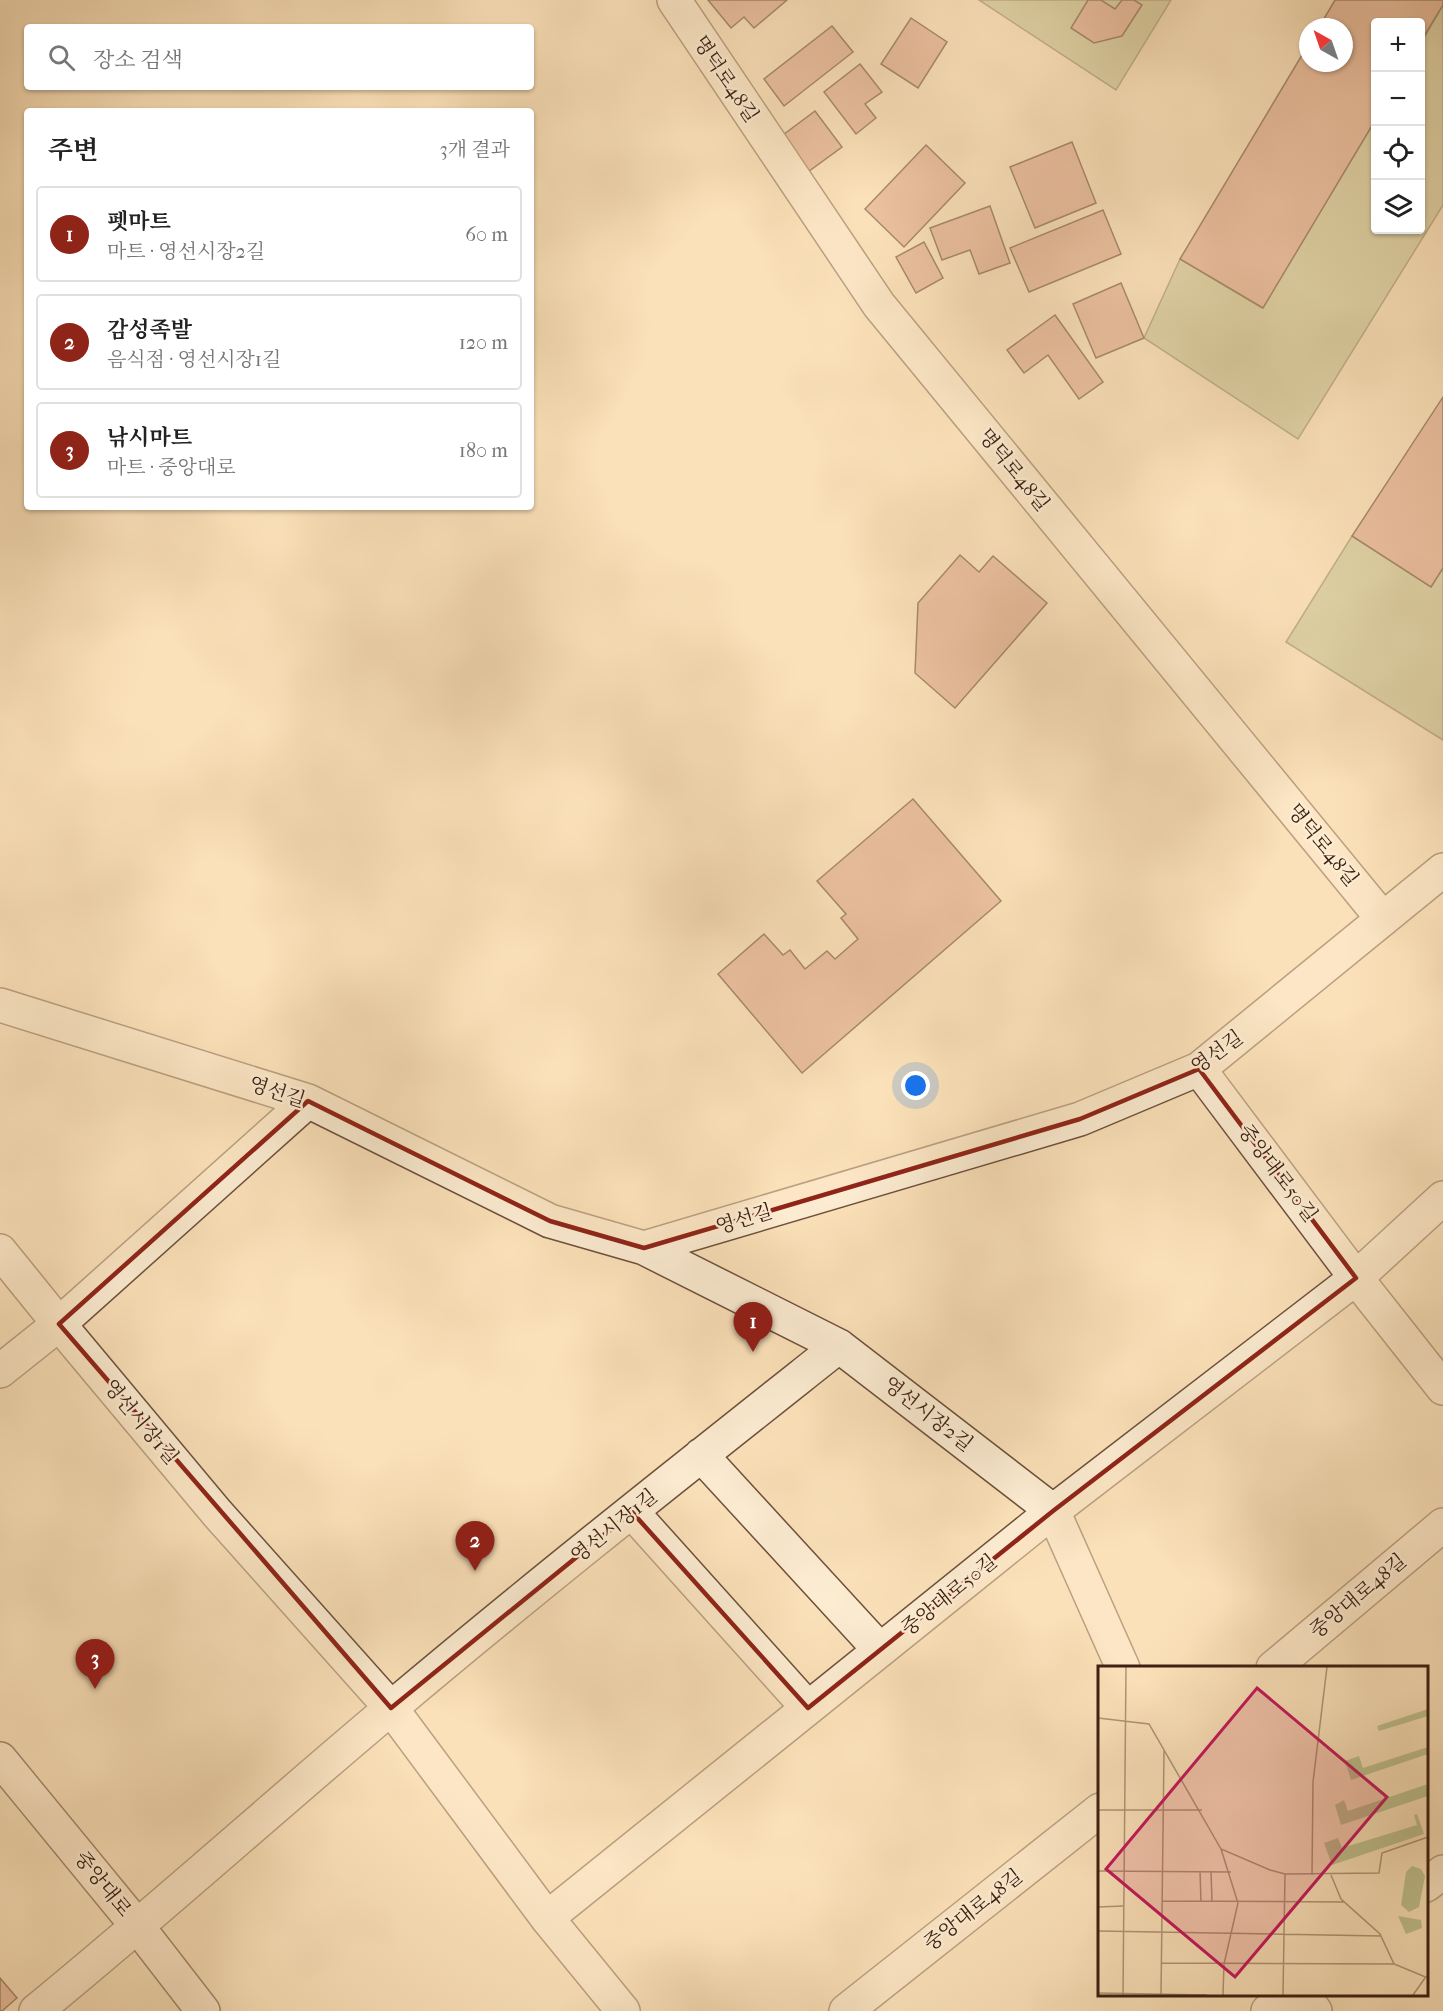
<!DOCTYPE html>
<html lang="ko">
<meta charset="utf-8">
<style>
:root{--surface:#fff;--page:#f2f2f2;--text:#222;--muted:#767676;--line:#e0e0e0;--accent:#8f2418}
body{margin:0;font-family:"IM FELL French Canon","Noto Serif KR",serif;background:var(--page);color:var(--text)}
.controls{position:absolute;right:18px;top:18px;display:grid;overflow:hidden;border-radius:6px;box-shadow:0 2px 4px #0004}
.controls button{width:54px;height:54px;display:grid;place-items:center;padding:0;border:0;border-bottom:2px solid var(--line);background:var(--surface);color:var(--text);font:30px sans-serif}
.compass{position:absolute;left:1299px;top:18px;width:54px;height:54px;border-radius:50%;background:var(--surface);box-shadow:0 2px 4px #0004;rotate:320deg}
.you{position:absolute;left:916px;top:1086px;width:21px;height:21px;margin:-15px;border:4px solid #fff;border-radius:50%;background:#1a73e8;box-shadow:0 0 0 9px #1a73e833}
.badge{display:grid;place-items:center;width:39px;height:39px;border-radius:50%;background:var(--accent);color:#fff;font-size:20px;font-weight:700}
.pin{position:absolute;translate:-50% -50px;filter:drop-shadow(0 2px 3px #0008)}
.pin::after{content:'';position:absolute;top:32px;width:21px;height:18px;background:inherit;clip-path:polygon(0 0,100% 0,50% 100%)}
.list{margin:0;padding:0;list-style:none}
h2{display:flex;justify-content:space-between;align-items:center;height:78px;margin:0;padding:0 24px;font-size:26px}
h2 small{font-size:20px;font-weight:400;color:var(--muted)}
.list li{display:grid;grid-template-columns:39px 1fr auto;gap:18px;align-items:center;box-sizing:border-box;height:96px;margin:0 12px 12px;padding:0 12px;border:2px solid var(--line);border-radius:6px}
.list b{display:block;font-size:22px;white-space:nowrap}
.list p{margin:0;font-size:20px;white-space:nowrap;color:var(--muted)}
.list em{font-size:20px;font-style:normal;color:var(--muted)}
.icon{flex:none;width:33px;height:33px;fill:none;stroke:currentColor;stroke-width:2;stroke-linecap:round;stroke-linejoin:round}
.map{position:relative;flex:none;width:1443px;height:2011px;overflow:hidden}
.search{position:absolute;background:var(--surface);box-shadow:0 2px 4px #0004;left:24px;top:24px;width:510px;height:66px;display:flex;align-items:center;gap:15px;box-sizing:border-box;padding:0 21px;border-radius:6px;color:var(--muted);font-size:22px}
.panel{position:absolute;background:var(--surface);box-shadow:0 2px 4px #0004;left:24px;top:108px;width:510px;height:402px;border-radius:6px}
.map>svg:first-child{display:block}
.green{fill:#bfc28f;stroke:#7f7150;stroke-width:1.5}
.building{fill:#da9a80;stroke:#3f2012;stroke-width:1.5}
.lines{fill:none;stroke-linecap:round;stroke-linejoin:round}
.street-casing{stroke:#6e503c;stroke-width:36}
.secondary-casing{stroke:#3f2012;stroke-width:36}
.street{stroke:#fcecd2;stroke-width:33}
.secondary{stroke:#fcecd2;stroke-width:33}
.marked{fill:none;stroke:#8f2418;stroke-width:4.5;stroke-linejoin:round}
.labels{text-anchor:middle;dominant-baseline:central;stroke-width:5;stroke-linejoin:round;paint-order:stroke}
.street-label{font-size:20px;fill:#3f2012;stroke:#fcecd2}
.inset-road{fill:none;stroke:#b09476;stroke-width:1.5}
.view{fill:#c2185b;fill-opacity:0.15;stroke:#c2185b;stroke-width:3}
.inset-edge{fill:none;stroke:#3f2012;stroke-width:3}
</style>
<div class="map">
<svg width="1443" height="2011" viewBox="0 0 1443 2011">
<rect width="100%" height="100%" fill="#fbe1b9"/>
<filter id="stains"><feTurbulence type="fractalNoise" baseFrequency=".00333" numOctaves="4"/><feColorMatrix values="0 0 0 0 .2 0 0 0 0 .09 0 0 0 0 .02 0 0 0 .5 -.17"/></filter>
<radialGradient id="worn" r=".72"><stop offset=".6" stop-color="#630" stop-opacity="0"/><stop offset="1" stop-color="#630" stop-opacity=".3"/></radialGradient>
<!-- green -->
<path class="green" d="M979 0H1171L1116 90Z
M1443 5V205L1298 439 1144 338 1180 259 1262 308 1375 119 1376 230H1420L1421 43Z
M1352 536 1431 587 1443 568V740L1286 642Z"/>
<!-- building -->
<path class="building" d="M708 0H787L754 28 744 17 731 28Z
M1088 0H1101L1115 9 1122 0H1134L1142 5 1122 36 1094 43 1071 28Z
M1335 0H1443V5L1420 43V22H1376V119L1263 308 1180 259 1308 45V63H1344V27H1319Z
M911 18 947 42 918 88 881 64Z
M832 26 853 52 784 106 764 79Z
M860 64 882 92 865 104 876 118 856 134 824 92Z
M815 111 842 147 801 177 775 141Z
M1072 142 1096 203 1035 228 1010 167Z
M926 145 965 183 904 247 865 209Z
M990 206 1010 263 979 274 970 250 942 260 930 228Z
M1103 210 1121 254 1029 292 1010 248Z
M924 242 943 278 916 293 896 257Z
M1121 283 1144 338 1096 358 1073 304Z
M1055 315 1103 382 1079 399 1048 355 1024 373 1007 350Z
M1443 397V568L1431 587 1352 536Z
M960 555 979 572 993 556 1047 603 955 708 915 673 918 603Z
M913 799 1001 901 802 1073 718 974 764 934 783 955 790 950 805 969 827 951 835 959 858 939 841 918 846 914 817 881Z
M0 1978 17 1998 2 2011H0Z"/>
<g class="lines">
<!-- street casing -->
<g class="street-casing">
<path id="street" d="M674 0 879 305 1383 919
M0 1005 308 1101 550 1221 644 1248 1080 1119 1199 1069 1443 870
M1199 1069 1356 1278 1443 1388
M644 1248 839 1346 1053 1511 1123 1668
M0 1251 59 1324 217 1513 391 1708 547 1918 623 2011
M0 1371 59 1324 308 1101
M701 1455 880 1650
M632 1512 808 1708
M1273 1668 1443 1525
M1426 1885 1443 1872
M547 1918 1053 1511 1356 1278 1443 1198
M1302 1994 1315 2011
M36 2011C157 1912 272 1808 391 1708 538 1584 689 1465 839 1346
M846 2011 1100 1810
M1268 2011 1289 1994"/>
</g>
<!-- secondary casing -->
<g class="secondary-casing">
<path id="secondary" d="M0 1759 138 1927 203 2011"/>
</g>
<!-- street -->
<use href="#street" class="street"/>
<!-- secondary -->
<use href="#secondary" class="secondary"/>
</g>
<!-- marked area -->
<path d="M0 0H1443V2011H0ZM1199 1069 1356 1278 1053 1511 808 1708 632 1512 391 1708 59 1324 308 1101 550 1221 644 1248 1080 1119Z" fill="#fbe1b9" fill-opacity=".55" fill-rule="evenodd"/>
<path class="marked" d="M1199 1069 1356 1278 1053 1511 808 1708 632 1512 391 1708 59 1324 308 1101 550 1221 644 1248 1080 1119Z"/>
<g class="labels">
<!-- street labels -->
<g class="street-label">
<text transform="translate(726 79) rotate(56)">명덕로48길</text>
<text transform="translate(1014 470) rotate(51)">명덕로48길</text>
<text transform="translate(1323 845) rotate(51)">명덕로48길</text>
<text transform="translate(1217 1052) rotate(-36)">영선길</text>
<text transform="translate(277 1092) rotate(18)">영선길</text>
<text transform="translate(1278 1173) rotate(53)">중앙대로50길</text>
<text transform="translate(744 1219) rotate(-17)">영선길</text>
<text transform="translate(928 1414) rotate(38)">영선시장2길</text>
<text transform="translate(141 1422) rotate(50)">영선시장1길</text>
<text transform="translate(614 1526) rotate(-39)">영선시장1길</text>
<text transform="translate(949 1595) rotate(-39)">중앙대로50길</text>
<text transform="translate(1358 1596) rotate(-40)">중앙대로48길</text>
<text transform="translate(103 1884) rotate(51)">중앙대로</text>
<text transform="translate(973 1910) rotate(-38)">중앙대로48길</text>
</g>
</g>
<!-- overview -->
<g transform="translate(1098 1666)">
<rect width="330" height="330" fill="#fbe1b9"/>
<path d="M330 43V50L281 65 279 60ZM330 81V88L253 114 247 95 261 90 265 102ZM330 118V130L243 159 237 139 246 134 250 145ZM319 148 326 168 234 199 226 177 240 172 244 182 319 159 316 149ZM314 200 323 203 327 210 321 241 311 246 303 239 308 206ZM300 250 323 254 324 262 308 268Z" fill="#bfc28f"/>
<path class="inset-road" d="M0 52 51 58 123 183 172 204 187 208 281 207 284 187 330 171M0 144H104M123 183 140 237 126 298 125 329M0 205 133 206M102 205 103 236M113 205 114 236M214 209 215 116 229 1M233 209 243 233 282 268 296 298 330 312M64 235 246 236M0 241 25 240M0 265 283 270M64 297 296 298M0 327 109 329M25 329 28 1M63 329 66 85M185 329 187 208M315 329 327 312"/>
<path class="view" d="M159 22 289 131 137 311 8 203Z"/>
<rect width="330" height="330" class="inset-edge"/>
</g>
<rect width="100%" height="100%" filter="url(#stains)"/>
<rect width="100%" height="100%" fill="url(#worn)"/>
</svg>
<div class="controls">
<button>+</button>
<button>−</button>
<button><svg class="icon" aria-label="locate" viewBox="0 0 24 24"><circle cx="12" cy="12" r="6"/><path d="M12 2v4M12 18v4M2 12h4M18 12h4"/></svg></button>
<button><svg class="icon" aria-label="layers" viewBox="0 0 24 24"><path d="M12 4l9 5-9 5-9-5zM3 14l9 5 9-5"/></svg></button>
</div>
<svg class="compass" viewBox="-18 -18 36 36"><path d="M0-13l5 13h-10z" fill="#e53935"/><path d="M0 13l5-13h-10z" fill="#767676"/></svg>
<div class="you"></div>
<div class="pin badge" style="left:753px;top:1352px">1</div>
<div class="pin badge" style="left:475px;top:1571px">2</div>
<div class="pin badge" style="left:95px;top:1689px">3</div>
<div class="search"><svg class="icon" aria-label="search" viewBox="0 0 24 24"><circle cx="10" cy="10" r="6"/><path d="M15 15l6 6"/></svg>장소 검색</div>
<section class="panel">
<h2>주변<small>3개 결과</small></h2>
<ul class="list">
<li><span class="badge">1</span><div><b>펫마트</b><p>마트 · 영선시장2길</p></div><em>60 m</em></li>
<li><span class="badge">2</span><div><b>감성족발</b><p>음식점 · 영선시장1길</p></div><em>120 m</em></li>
<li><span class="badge">3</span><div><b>낚시마트</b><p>마트 · 중앙대로</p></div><em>180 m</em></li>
</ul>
</section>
</div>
